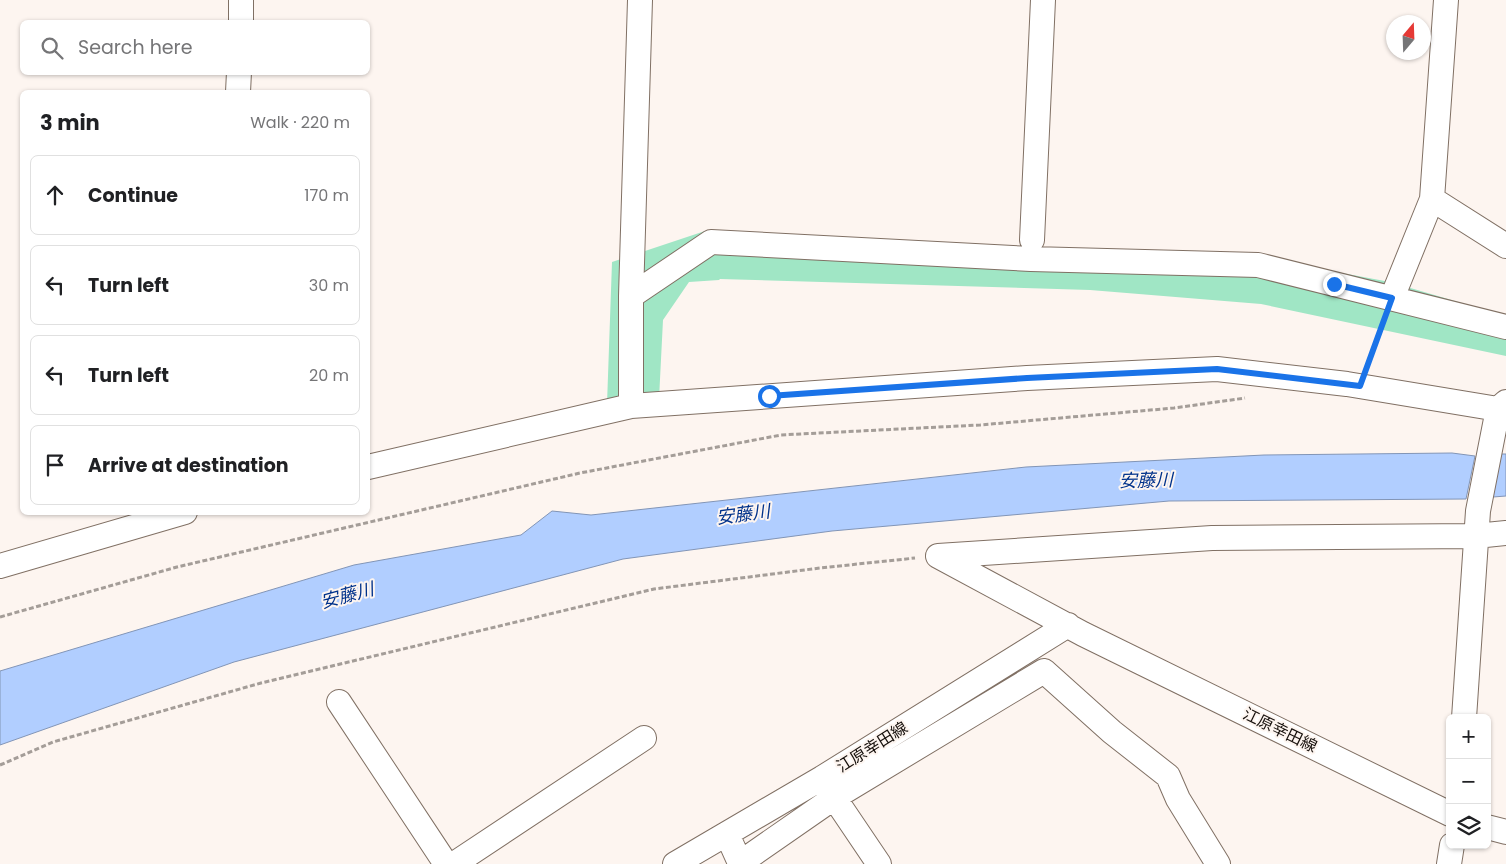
<!DOCTYPE html>
<meta charset="utf-8">
<style>
:root{--surface:#fff;--page:#f6f6f6;--text:#202124;--muted:#757577;--line:#e0e0e0}
body{margin:0;font-family:Poppins,"Noto Sans JP",sans-serif;background:var(--page);color:var(--text)}
.controls{position:absolute;right:15px;bottom:15px;display:grid;overflow:hidden;border-radius:8px;box-shadow:0 1px 4px #0004}
.controls button{width:45px;height:45px;display:grid;place-items:center;padding:0;border:0;border-bottom:1px solid var(--line);background:var(--surface);color:var(--text);font:25px sans-serif}
.compass{position:absolute;left:1386px;top:15px;width:45px;height:45px;border-radius:50%;background:var(--surface);box-shadow:0 1px 4px #0004;rotate:19deg}
.stop{position:absolute;width:15px;height:15px;margin:-11px;border:4px solid #1a73e8;border-radius:50%;background:#fff}
.stop.end{background:#1a73e8;border-color:#fff;box-shadow:0 1px 5px #0008}
.list{margin:0;padding:0;list-style:none}
h2{display:flex;justify-content:space-between;align-items:center;height:65px;margin:0;padding:0 20px;font-size:21px}
h2 small{font-size:16px;font-weight:400;color:var(--muted)}
.list li{display:grid;grid-template-columns:32px 1fr auto;gap:15px;align-items:center;box-sizing:border-box;height:80px;margin:0 10px 10px;padding:0 10px;border:1px solid var(--line);border-radius:8px}
.list b{display:block;font-size:19px;white-space:nowrap}
.list em{font-size:16px;font-style:normal;color:var(--muted)}
.icon{flex:none;width:28px;height:28px;fill:none;stroke:currentColor;stroke-width:2;stroke-linecap:round;stroke-linejoin:round}
.map{position:relative;flex:none;width:1506px;height:864px;overflow:hidden}
.search{position:absolute;background:var(--surface);box-shadow:0 1px 4px #0004;left:20px;top:20px;width:350px;height:55px;display:flex;align-items:center;gap:12px;box-sizing:border-box;padding:0 18px;border-radius:8px;color:var(--muted);font-size:19px}
.panel{position:absolute;background:var(--surface);box-shadow:0 1px 4px #0004;left:20px;top:90px;width:350px;height:425px;border-radius:8px}
.map>svg:first-child{display:block}
.green{fill:#a0e6c5}
.water{fill:#b1ceff;stroke:#8295b6}
.lines{fill:none;stroke-linecap:round;stroke-linejoin:round}
.street-casing{stroke:#807064;stroke-width:26}
.path{stroke:#a49d98;stroke-width:3;stroke-dasharray:5 2.5;stroke-linecap:butt}
.street{stroke:#fff;stroke-width:24}
.route{stroke:#1a73e8;stroke-width:6}
.labels{text-anchor:middle;dominant-baseline:central;stroke-width:4;stroke-linejoin:round;paint-order:stroke}
.street-label{font-size:16px;fill:#150f0b;stroke:#fdf5f0}
.water-label{font-size:18px;font-style:italic;fill:#00328b;stroke:#fdf5f0}
</style>
<div class="map">
<svg width="1506" height="864" viewBox="0 0 1506 864">
<rect width="100%" height="100%" fill="#fdf5f0"/>
<!-- green -->
<path class="green" d="M708 230 896 243 1071 248 1252 256 1390 282 1506 316V356L1261 304 1090 290 720 279 719 280 689 282 663 320 659 399 607 404 612 262Z"/>
<!-- water -->
<path class="water" d="M1452 453 1475 456 1466 499 1169 501 832 531 623 559 234 662 0 745V671L354 565 521 535 552 511 591 515 1026 467 1264 455Z
M1499 454H1506V496L1493 497Z"/>
<g class="lines">
<!-- street casing -->
<g class="street-casing">
<path id="street" d="M241 22V0
M238 92 239 72
M1432 199 1446 0
M1032 240 1043 0
M631 296 711 242 1031 259 1258 265 1506 327
M1392 298 1432 199 1506 246
M631 406V296L640 0
M368 467 631 406 1027 378 1217 369 1347 384 1498 409
M938 556 1083 634 1450 814
M938 556 1212 538 1476 536 1506 533
M0 566 185 512
M339 702 446 864
M1464 718 1478 511 1498 409 1506 402
M825 784 879 864
M1487 827 1506 832
M727 834 740 863 835 797 1044 671 1112 732 1168 776 1178 799 1218 864
M454 864 644 738
M675 864 822 778 1068 625
M1449 864 1452 845"/>
</g>
<!-- path -->
<path class="path" d="M1368 364 1383 321
M0 617 177 567 580 473 781 435 980 425 1174 408 1245 398
M0 765 53 742 261 683 654 589 820 568 915 558"/>
<!-- street -->
<use href="#street" class="street"/>
</g>
<g class="lines">
<!-- route -->
<path class="route" d="M769 396 1027 378 1217 369 1360 386 1392 298 1334 284"/>
</g>
<g class="labels">
<!-- street labels -->
<g class="street-label">
<text transform="translate(1280 730) rotate(26)">江原幸田線</text>
<text transform="translate(872 747) rotate(-32)">江原幸田線</text>
</g>
<!-- water labels -->
<g class="water-label">
<text transform="translate(1146 480) rotate(-1)">安藤川</text>
<text transform="translate(743 514) rotate(-7)">安藤川</text>
<text transform="translate(347 595) rotate(-15)">安藤川</text>
</g>
</g>
</svg>
<div class="controls">
<button>+</button>
<button>−</button>
<button><svg class="icon" aria-label="layers" viewBox="0 0 24 24"><path d="M12 4l9 5-9 5-9-5zM3 14l9 5 9-5"/></svg></button>
</div>
<svg class="compass" viewBox="-18 -18 36 36"><path d="M0-13l5 13h-10z" fill="#e53935"/><path d="M0 13l5-13h-10z" fill="#757577"/></svg>
<div class="stop" style="left:769px;top:396px"></div>
<div class="stop end" style="left:1334px;top:284px"></div>
<div class="search"><svg class="icon" aria-label="search" viewBox="0 0 24 24"><circle cx="10" cy="10" r="6"/><path d="M15 15l6 6"/></svg>Search here</div>
<section class="panel">
<h2>3 min<small>Walk · 220 m</small></h2>
<ul class="list">
<li><svg class="icon" aria-label="ahead" viewBox="0 0 24 24"><path d="M12 20V5M6 11l6-6 6 6"/></svg><div><b>Continue</b></div><em>170 m</em></li>
<li><svg class="icon" aria-label="left" viewBox="0 0 24 24"><path d="M17 20v-9H6M10 6l-5 5 5 5"/></svg><div><b>Turn left</b></div><em>30 m</em></li>
<li><svg class="icon" aria-label="left" viewBox="0 0 24 24"><path d="M17 20v-9H6M10 6l-5 5 5 5"/></svg><div><b>Turn left</b></div><em>20 m</em></li>
<li><svg class="icon" aria-label="arrive" viewBox="0 0 24 24"><path d="M6 21V4h12l-3 4 3 4H6"/></svg><div><b>Arrive at destination</b></div></li>
</ul>
</section>
</div>
